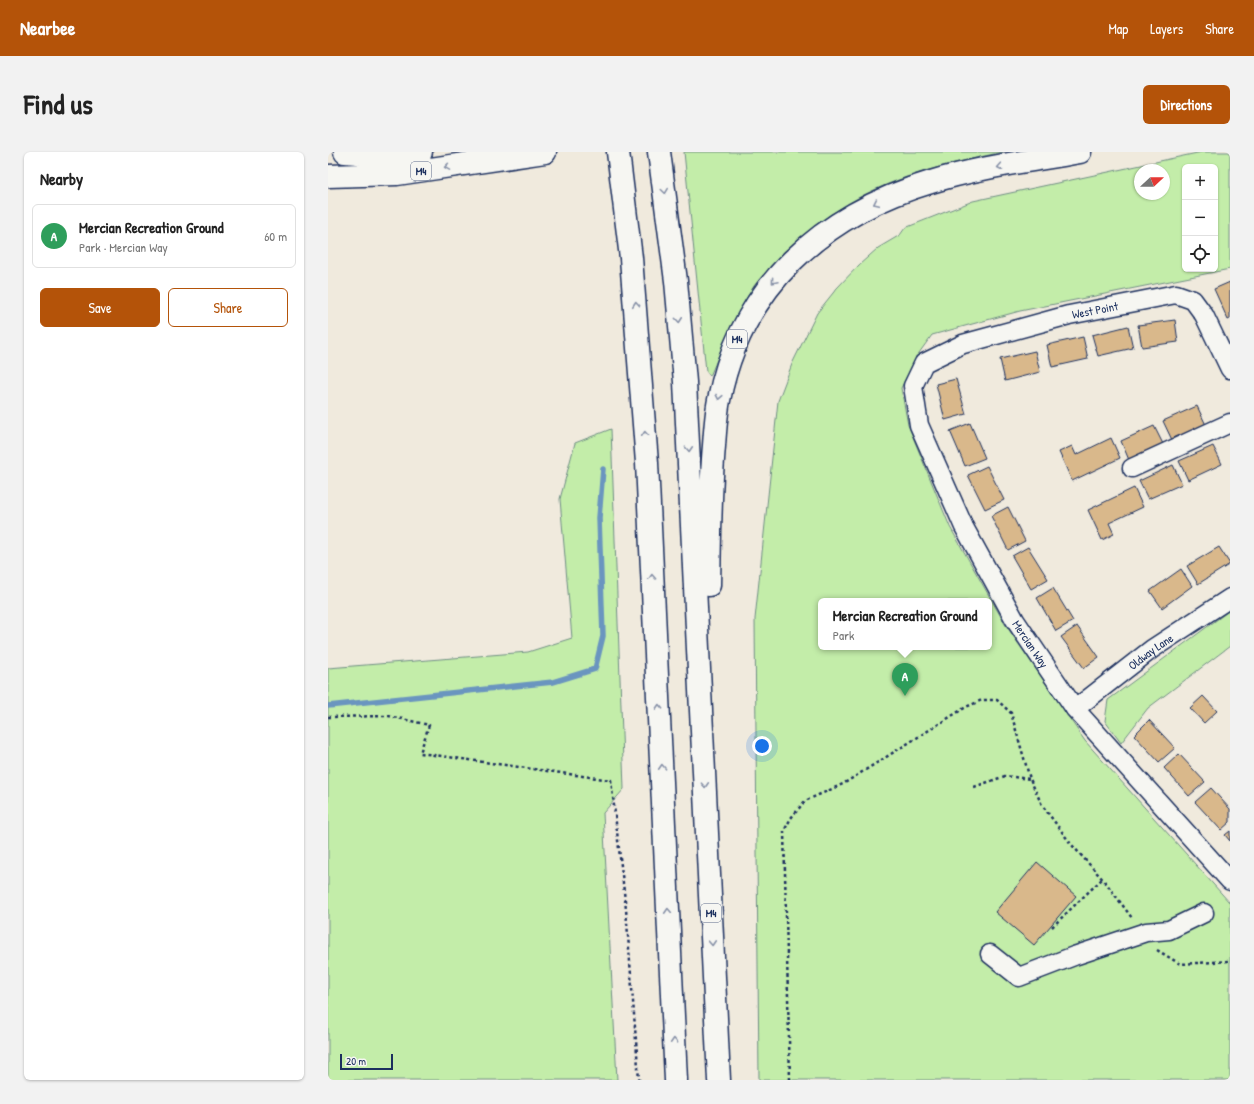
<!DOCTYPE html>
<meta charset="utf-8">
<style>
:root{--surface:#fff;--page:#f2f2f2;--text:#222;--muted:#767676;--line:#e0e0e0;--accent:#b45309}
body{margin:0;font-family:"Patrick Hand",sans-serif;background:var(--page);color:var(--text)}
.controls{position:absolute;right:12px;top:12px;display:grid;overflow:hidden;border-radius:6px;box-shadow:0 1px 3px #0004}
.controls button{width:36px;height:36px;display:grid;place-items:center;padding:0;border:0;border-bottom:1px solid var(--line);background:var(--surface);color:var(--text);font:20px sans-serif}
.compass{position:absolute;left:806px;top:12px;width:36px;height:36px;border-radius:50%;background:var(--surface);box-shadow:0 1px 3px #0004;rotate:68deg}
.scale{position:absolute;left:12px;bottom:10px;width:53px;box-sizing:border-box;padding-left:4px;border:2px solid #1b2f5e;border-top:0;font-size:11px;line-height:14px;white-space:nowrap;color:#1b2f5e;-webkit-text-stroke:3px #f6f6f2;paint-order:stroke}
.you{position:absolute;left:434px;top:594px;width:14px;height:14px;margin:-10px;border:3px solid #fff;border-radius:50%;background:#1a73e8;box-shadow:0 0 0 6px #1a73e833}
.badge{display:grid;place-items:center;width:26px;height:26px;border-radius:50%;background:var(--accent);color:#fff;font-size:13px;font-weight:700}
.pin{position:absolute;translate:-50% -33px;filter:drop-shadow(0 1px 2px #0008)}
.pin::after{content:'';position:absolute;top:21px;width:14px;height:12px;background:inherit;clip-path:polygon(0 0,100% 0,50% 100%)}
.popup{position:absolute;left:490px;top:446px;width:174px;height:52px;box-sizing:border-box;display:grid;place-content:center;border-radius:6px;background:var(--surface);filter:drop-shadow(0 1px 3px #0005);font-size:13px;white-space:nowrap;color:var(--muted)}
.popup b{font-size:15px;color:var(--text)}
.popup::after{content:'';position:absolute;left:50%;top:100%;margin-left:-8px;border:8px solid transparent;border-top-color:var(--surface)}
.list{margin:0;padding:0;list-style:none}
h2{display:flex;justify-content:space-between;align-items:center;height:52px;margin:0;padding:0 16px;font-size:17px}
h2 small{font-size:13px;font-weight:400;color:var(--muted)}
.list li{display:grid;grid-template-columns:26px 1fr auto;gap:12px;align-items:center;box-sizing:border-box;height:64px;margin:0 8px 8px;padding:0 8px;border:1px solid var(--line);border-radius:6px}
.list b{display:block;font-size:15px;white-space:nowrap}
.list p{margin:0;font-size:13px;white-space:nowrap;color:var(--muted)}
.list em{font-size:13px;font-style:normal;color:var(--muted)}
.actions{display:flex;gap:8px;padding:12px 16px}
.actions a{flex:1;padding:9px 0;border:1px solid var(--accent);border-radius:6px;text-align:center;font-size:14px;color:var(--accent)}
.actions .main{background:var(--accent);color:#fff}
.icon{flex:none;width:22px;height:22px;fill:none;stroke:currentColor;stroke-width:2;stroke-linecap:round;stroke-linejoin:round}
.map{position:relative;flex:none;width:902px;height:928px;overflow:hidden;border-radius:6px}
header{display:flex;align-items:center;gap:24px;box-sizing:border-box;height:56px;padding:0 20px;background:var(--accent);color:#fff}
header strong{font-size:19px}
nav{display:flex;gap:22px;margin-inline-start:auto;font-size:14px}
.intro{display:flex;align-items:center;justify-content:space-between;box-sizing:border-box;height:96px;padding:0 24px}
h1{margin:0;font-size:28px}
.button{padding:10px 18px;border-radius:6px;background:var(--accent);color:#fff;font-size:14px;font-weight:700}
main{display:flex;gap:24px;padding:0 24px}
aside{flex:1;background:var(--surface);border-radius:6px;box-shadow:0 1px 3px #0004}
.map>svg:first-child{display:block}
.green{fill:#c3eda9;stroke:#6f8e84;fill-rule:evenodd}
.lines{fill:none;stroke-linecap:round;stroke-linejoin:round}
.stream{stroke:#6a95bf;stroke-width:5.5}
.building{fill:#d9b88b;stroke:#1b2f5e}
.minor-casing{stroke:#1b2f5e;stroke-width:21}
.highway-casing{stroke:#1b2f5e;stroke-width:25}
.path{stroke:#1b2f5e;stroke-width:2.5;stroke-dasharray:3 3;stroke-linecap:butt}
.minor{stroke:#f6f6f2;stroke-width:18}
.highway{stroke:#f6f6f2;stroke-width:22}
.oneway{stroke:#8892a8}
.labels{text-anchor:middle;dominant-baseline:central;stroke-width:3;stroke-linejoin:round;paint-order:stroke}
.shield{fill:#f6f6f2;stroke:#5d6b8a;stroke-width:1}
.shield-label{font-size:11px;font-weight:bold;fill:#1b2f5e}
.street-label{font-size:12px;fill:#1b2f5e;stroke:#f6f6f2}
</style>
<header>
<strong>Nearbee</strong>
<nav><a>Map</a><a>Layers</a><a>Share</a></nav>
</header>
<div class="intro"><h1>Find us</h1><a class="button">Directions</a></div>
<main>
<aside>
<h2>Nearby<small></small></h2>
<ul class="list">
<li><span class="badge" style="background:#2e9e5b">A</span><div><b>Mercian Recreation Ground</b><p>Park · Mercian Way</p></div><em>60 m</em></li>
</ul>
<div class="actions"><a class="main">Save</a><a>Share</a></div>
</aside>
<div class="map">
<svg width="902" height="928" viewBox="0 0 902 928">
<rect width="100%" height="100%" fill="#f0eadd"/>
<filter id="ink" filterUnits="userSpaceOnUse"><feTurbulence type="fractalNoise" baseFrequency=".025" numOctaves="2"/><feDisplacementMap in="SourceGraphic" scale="8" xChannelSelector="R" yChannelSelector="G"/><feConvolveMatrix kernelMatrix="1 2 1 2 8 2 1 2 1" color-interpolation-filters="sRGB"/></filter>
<g filter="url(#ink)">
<!-- green -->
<path class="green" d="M356 0H675C586 19 517 37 453 106 444 115 433 124 426 134 408 162 395 194 382 224L378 219Z
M874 0H902V117L692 159 604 183 591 201 573 236 580 273 622 375 677 472 757 589 902 751V928H431L427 467 450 249 464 212 489 161 509 136 531 113 550 96 572 83 577 76 645 49ZM857 15H887V117H857ZM812 18H836V42H812ZM493 449H661V495H493Z
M283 277 296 637 275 661 289 928H0V516L200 500 244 486 232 347 247 291Z
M902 458V494L820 556 793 591 777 569 780 548Z"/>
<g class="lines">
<!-- stream -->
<path class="stream" d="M0 554 225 530 267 517 275 484 271 366 275 317"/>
</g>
<!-- building -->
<path class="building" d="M902 130V167L900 168 886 137Z
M847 168 850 190 814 195 810 173Z
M800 174 805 196 770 204 764 183Z
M755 185 760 207 724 215 719 193Z
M707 199 712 220 677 229 672 207Z
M628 227 638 262 617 268 608 232Z
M869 254 878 273 844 288 835 269Z
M642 271 657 306 637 314 622 279Z
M826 274 835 292 801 308 793 289Z
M783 286 792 306 744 329 731 300 744 294 748 303Z
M885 294 894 312 860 328 851 309Z
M845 313 854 332 820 347 811 329Z
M659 314 676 348 657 357 640 323Z
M806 336 815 355 781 371 786 382 774 388 760 358Z
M680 355 697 389 680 398 663 364Z
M700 395 720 427 703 437 684 404Z
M891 395 902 412 870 432 859 414Z
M853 417 864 434 834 456 822 439Z
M725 436 745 469 728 479 709 446Z
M749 474 771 505 756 516 733 485Z
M875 544 889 559 876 571 862 556Z
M821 568 847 596 831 610 806 583Z
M851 602 877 630 861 644 836 616Z
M883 636 902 657V670L893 678 867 650Z
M902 679V689L897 683Z
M709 710 748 744 706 793 667 760Z"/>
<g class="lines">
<!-- minor casing -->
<g class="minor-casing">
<g id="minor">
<path id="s1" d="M902 217 876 163 865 148 848 142 741 163 635 192 596 211 585 234 591 273 636 375 687 468 747 557 902 729"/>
<path d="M804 316 902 271"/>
<path id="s2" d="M747 557 824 497 902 446"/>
<path d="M662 802 691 825 746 804 818 780 841 778 876 761"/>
</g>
</g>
<!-- highway casing -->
<g class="highway-casing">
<path id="highway" d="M17 0 55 3 93 0
M290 0 303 106 319 311 348 928
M331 0 348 129 357 230 391 928
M0 24 69 22 217 0
M381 433C382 386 382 340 386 294 387 279 388 263 391 248 413 134 495 62 603 30 651 15 703 9 752 0"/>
</g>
<!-- path -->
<path class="path" d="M0 565 61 564 101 573 92 601 283 628 298 757 311 928
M646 635 677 624 702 627
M724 775 774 727
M829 798 852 812 902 809
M462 928 456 679 463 666 477 649 515 632 638 555 654 548H669L683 561 702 627 714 653 743 692 778 731 804 766"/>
<!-- minor -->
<use href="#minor" class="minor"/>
<!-- highway -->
<use href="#highway" class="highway"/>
</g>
<!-- one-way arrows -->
<defs><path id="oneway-chevron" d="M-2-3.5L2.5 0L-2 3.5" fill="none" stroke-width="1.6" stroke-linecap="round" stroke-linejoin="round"/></defs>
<g class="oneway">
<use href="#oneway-chevron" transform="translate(119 15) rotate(171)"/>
<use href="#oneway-chevron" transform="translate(672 15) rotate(170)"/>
<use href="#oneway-chevron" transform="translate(337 39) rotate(82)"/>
<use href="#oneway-chevron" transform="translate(548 51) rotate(155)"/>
<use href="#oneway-chevron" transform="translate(446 129) rotate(130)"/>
<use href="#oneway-chevron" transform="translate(308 152) rotate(-95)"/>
<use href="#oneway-chevron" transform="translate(351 168) rotate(85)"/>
<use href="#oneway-chevron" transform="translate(391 245) rotate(101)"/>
<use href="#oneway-chevron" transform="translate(317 282) rotate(-94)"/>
<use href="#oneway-chevron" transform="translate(361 297) rotate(87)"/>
<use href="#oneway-chevron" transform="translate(324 425) rotate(-93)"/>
<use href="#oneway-chevron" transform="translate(331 555) rotate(-93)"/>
<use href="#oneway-chevron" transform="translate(334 615) rotate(-93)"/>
<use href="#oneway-chevron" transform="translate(377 633) rotate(87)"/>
<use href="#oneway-chevron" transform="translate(340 759) rotate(-93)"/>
<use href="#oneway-chevron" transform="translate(384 791) rotate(87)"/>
<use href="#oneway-chevron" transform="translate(346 889) rotate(-93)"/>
</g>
</g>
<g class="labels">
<!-- shield labels -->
<g class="shield">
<rect x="83" y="10" width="20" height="18" rx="3"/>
<rect x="399" y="178" width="20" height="18" rx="3"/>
<rect x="373" y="752" width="20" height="18" rx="3"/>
</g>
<g class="shield-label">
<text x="93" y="19">M4</text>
<text x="409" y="187">M4</text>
<text x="383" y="761">M4</text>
</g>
<!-- street labels -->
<g class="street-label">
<text transform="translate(767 158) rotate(-11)">West Point</text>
<text stroke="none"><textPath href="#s1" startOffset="670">Mercian Way</textPath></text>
<text stroke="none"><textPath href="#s2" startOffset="95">Oldway Lane</textPath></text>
</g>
</g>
</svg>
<div class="controls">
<button>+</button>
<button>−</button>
<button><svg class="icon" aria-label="locate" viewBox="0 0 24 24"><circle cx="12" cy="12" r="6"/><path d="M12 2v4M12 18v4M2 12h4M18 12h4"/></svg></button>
</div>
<svg class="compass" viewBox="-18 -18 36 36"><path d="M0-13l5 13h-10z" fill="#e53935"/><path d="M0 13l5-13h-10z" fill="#767676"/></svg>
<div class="scale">20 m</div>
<div class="you"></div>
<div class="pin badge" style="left:577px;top:544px;background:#2e9e5b">A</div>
<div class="popup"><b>Mercian Recreation Ground</b>Park</div>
</div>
</main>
